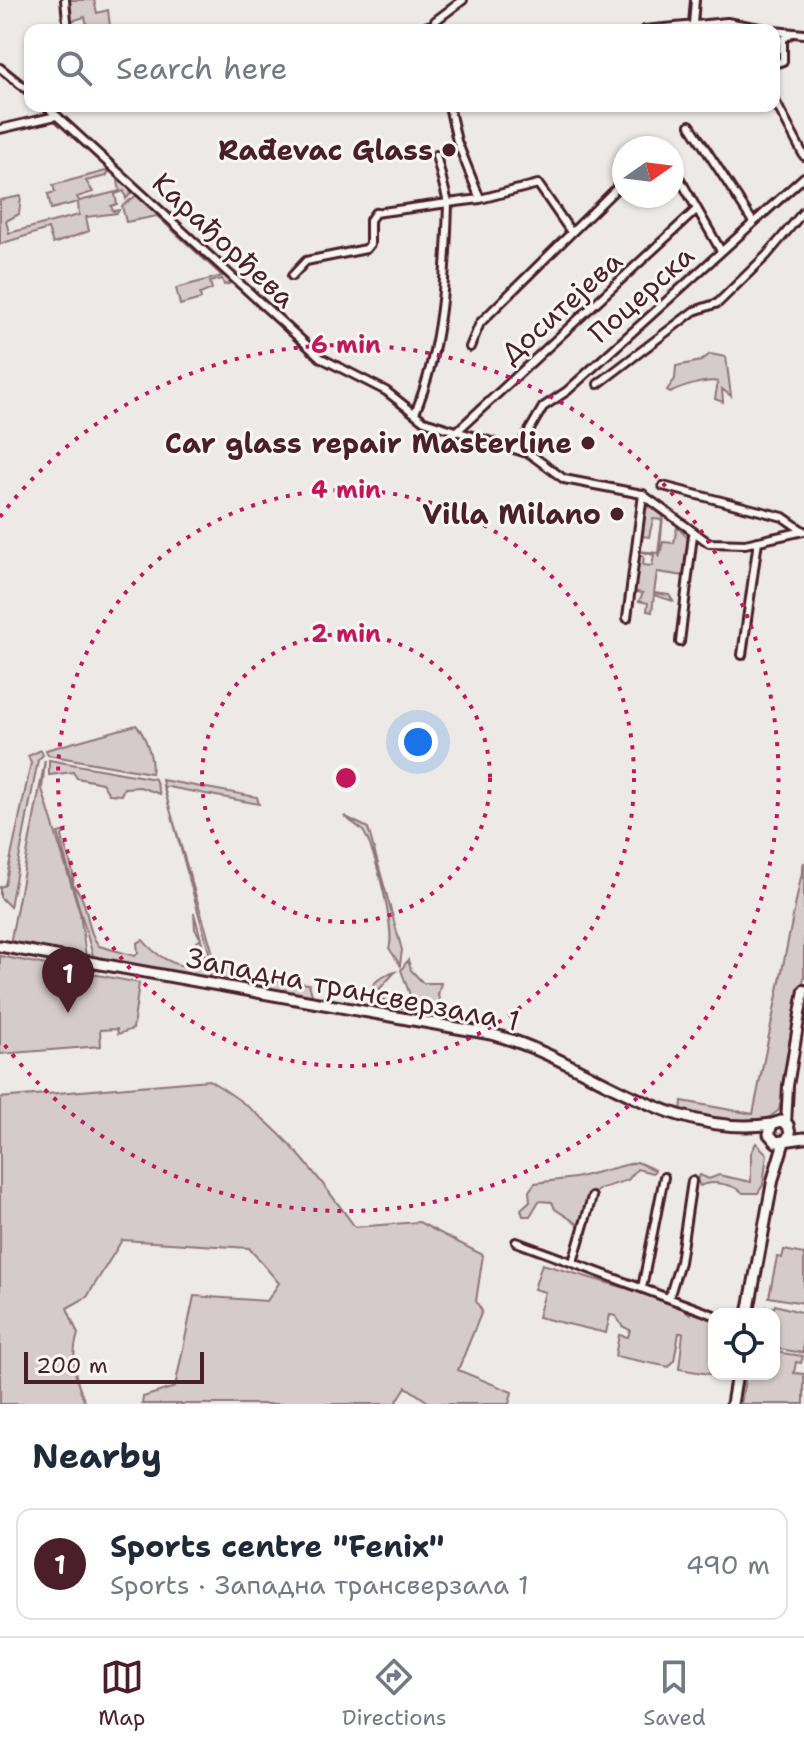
<!DOCTYPE html>
<meta charset="utf-8">
<style>
:root{--surface:#fff;--page:#f2f2f3;--text:#1f2937;--muted:#747a83;--line:#e0e1e3;--accent:#4a1f2b}
body{margin:0;font-family:"Shantell Sans",sans-serif;background:var(--page);color:var(--text)}
.controls{position:absolute;right:24px;bottom:24px;display:grid;overflow:hidden;border-radius:16px;box-shadow:0 2px 6px #0004}
.controls button{width:72px;height:72px;display:grid;place-items:center;padding:0;border:0;border-bottom:2px solid var(--line);background:var(--surface);color:var(--text);font:40px sans-serif}
.compass{position:absolute;left:612px;top:136px;width:72px;height:72px;border-radius:50%;background:var(--surface);box-shadow:0 2px 6px #0004;rotate:76deg}
.scale{position:absolute;left:24px;bottom:20px;width:180px;box-sizing:border-box;padding-left:8px;border:4px solid #4a1f2b;border-top:0;font-size:22px;line-height:28px;white-space:nowrap;color:#4a1f2b;-webkit-text-stroke:6px #f6f6f2;paint-order:stroke}
.you{position:absolute;left:418px;top:742px;width:28px;height:28px;margin:-20px;border:6px solid #fff;border-radius:50%;background:#1a73e8;box-shadow:0 0 0 12px #1a73e833}
.badge{display:grid;place-items:center;width:52px;height:52px;border-radius:50%;background:var(--accent);color:#fff;font-size:26px;font-weight:700}
.pin{position:absolute;translate:-50% -66px;filter:drop-shadow(0 2px 4px #0008)}
.pin::after{content:'';position:absolute;top:42px;width:28px;height:24px;background:inherit;clip-path:polygon(0 0,100% 0,50% 100%)}
.list{margin:0;padding:0;list-style:none}
h2{display:flex;justify-content:space-between;align-items:center;height:104px;margin:0;padding:0 32px;font-size:34px}
h2 small{font-size:26px;font-weight:400;color:var(--muted)}
.list li{display:grid;grid-template-columns:52px 1fr auto;gap:24px;align-items:center;box-sizing:border-box;height:112px;margin:0 16px 16px;padding:0 16px;border:2px solid var(--line);border-radius:16px}
.list b{display:block;font-size:30px;white-space:nowrap}
.list p{margin:0;font-size:26px;white-space:nowrap;color:var(--muted)}
.list em{font-size:26px;font-style:normal;color:var(--muted)}
.icon{flex:none;width:44px;height:44px;fill:none;stroke:currentColor;stroke-width:2;stroke-linecap:round;stroke-linejoin:round}
.map{position:relative;flex:none;width:804px;height:1404px;overflow:hidden}
.search{position:absolute;background:var(--surface);box-shadow:0 2px 6px #0004;left:24px;right:24px;top:24px;height:88px;display:flex;align-items:center;gap:20px;box-sizing:border-box;padding:0 28px;border-radius:16px;color:var(--muted);font-size:30px}
.sheet{height:232px;background:var(--surface)}
nav{display:flex;justify-content:space-around;align-items:center;box-sizing:border-box;height:112px;border-top:2px solid var(--line);background:var(--surface);font-size:22px;color:var(--muted)}
nav a{display:grid;justify-items:center;gap:4px}
nav .on{color:var(--accent)}
.map>svg:first-child{display:block}
.green{fill:#d4cbca;stroke:#8f757a;stroke-width:2}
.lines{fill:none;stroke-linecap:round;stroke-linejoin:round}
.minor-casing{stroke:#4a1f2b;stroke-width:12}
.tertiary-casing{stroke:#4a1f2b;stroke-width:14}
.secondary-casing{stroke:#4a1f2b;stroke-width:15}
.minor{stroke:#f6f6f2;stroke-width:6}
.tertiary{stroke:#f6f6f2;stroke-width:8}
.secondary{stroke:#f6f6f2;stroke-width:9}
.ring{fill:none;stroke:#c2185b;stroke-width:4;stroke-dasharray:4 8}
.poi-dot{fill:#4a1f2b;stroke:#f6f6f2;stroke-width:3}
.labels{text-anchor:middle;dominant-baseline:central;stroke-width:6;stroke-linejoin:round;paint-order:stroke}
.poi-label{font-size:28px;font-weight:bold;fill:#4a1f2b;stroke:#f6f6f2;text-anchor:end}
.street-label{font-size:28px;fill:#4a1f2b;stroke:#f6f6f2}
.centre{fill:#c2185b;stroke:#f6f6f2;stroke-width:4}
.ring-label{font-size:24px;text-anchor:middle;font-weight:bold;fill:#c2185b;stroke:#f6f6f2;stroke-width:6;stroke-linejoin:round;paint-order:stroke}
</style>
<div class="map">
<svg width="804" height="1404" viewBox="0 0 804 1404">
<rect width="100%" height="100%" fill="#ece9e6"/>
<filter id="ink" filterUnits="userSpaceOnUse"><feTurbulence type="fractalNoise" baseFrequency=".0125" numOctaves="2"/><feDisplacementMap in="SourceGraphic" scale="16" xChannelSelector="R" yChannelSelector="G"/><feConvolveMatrix kernelMatrix="1 2 1 2 8 2 1 2 1" color-interpolation-filters="sRGB"/></filter>
<g filter="url(#ink)">
<!-- green -->
<path class="green" d="M69 0H94L97 13 108 10 110 26 74 30 87 26 85 17 71 21Z
M110 170 106 176 86 181 93 192 77 197 79 201 120 191 118 181 121 180 133 191 126 199 124 191 115 194 117 204 111 206 113 211 119 210 117 213 86 217 89 231 53 244 48 229 0 244V200L21 196 19 214 6 221 9 233 79 215 78 202 51 209 48 194 55 192 53 185Z
M137 195 233 283 224 285 222 279 210 282 212 289 200 294 201 299 180 305 176 288 222 276 157 216 126 222 122 206Z
M710 354 726 357 731 396 722 389 723 402 715 399 718 382C708 379 681 387 670 393L667 390 675 379 676 366 701 361Z
M650 505 663 516 659 558 663 542 674 543 677 527 689 539 685 576 657 572 654 593 669 595 673 601 654 595 652 612 647 611 648 603 639 601 643 593 637 592 633 598 639 555 644 556 643 565 652 566 654 555 639 551 658 553 662 520 653 519 649 537 641 536 645 510Z
M136 725C146 735 154 761 151 773L48 755 46 750Z
M41 750 43 755 38 760 10 907 0 897V887L5 885 31 763 28 756Z
M45 760 42 789 80 913 86 957 10 944Z
M49 760 155 779 160 794 140 787 124 788 121 795 109 794 102 783 77 778 73 772 49 775Z
M162 780 257 797 259 804 163 786 215 960 242 977 309 984 313 998 217 981Z
M344 816 368 828 402 950 400 965 389 948C396 933 375 847 363 831 359 826 349 821 344 816Z
M66 831 62 836C66 854 75 867 73 885 91 904 84 927 99 946L135 956 138 953 137 943 143 940C155 955 174 967 194 967L193 945 201 939 195 929 194 913 212 980 94 959 58 833Z
M804 862V978L779 1110 765 1121 755 1123 681 1112 682 1101 753 1114Z
M0 956 139 983 133 1029 118 1034 117 1029 100 1030 101 1046 0 1054Z
M408 960 411 970 423 983H441L438 995 444 1021 367 1008C369 986 373 979 395 972L374 995 402 1008 410 995 401 970Z
M209 1080C276 1120 310 1165 355 1227L419 1222 483 1255 476 1301 482 1311 458 1370 512 1392 509 1404H431L406 1387 395 1404H142L143 1397 175 1387 194 1296 267 1301 279 1283 249 1248 122 1240 87 1297 67 1308 78 1334C70 1359 75 1381 86 1404H0V1098Z
M756 1143 767 1154 763 1185 758 1193H743C733 1184 712 1180 700 1186L697 1179 700 1175 709 1179 719 1175 751 1182V1153Z
M637 1162 655 1170 653 1173 637 1169 628 1180 599 1189 592 1197 593 1208 581 1226 555 1209 552 1202 539 1201 530 1216H523L521 1209 530 1201 529 1191 535 1183 575 1178Z
M784 1250 804 1254V1303L769 1297 777 1257 782 1258Z
M542 1264 639 1292 681 1307 690 1314 692 1311 714 1319V1374L721 1376 679 1369 683 1333H679L674 1361 669 1367 615 1356 619 1335 628 1337 630 1330 622 1326 616 1316 610 1315 606 1333 538 1317 545 1292 534 1289Z
M775 1305 804 1313 803 1353 774 1348V1314H766L767 1307 774 1308Z
M774 1352 803 1356 801 1363 796 1362 794 1373 804 1374V1404H741L746 1374H774Z"/>
<g class="lines">
<!-- minor casing -->
<g class="minor-casing">
<path id="minor" d="M65 0 68 30
M693 24 695 0
M417 30 434 24
M433 30 435 21 463 0
M644 30 727 22 771 30
M774 31 804 34
M774 64 783 61V39L791 34
M0 68 30 92
M774 99 804 156
M46 106 321 358 386 391 424 421 530 454 564 479 642 494 709 543 745 544 804 531
M690 125 753 222
M0 129 56 116
M662 148H663
M436 155 448 203 480 199 457 141 449 106
M672 165 721 251
M480 199 538 184 571 232
M292 276 306 261 366 249 370 244V220L375 213 448 203C446 272 442 349 415 413
M470 347 480 323 624 181
M598 384 694 311 718 303 767 255 804 211
M455 433 695 211
M518 450 543 407 567 391 804 177
M663 486 783 517 803 531
M627 618 643 494
M680 642 693 535
M742 655 758 541
M516 1242 714 1315
M573 1262 592 1197
M642 1288 664 1177
M669 1298 680 1262 692 1181"/>
</g>
<!-- tertiary casing -->
<g class="tertiary-casing">
<path id="tertiary" d="M786 1124 788 1086 804 990"/>
</g>
<!-- secondary casing -->
<g class="secondary-casing">
<path id="secondary" d="M0 946 491 1034C586 1058 666 1140 772 1124
M786 1140 790 1134 788 1125 781 1121 772 1124 769 1134 776 1142 804 1138
M748 1314 773 1179 784 1142
M732 1404 737 1374"/>
</g>
<!-- minor -->
<use href="#minor" class="minor"/>
<!-- tertiary -->
<use href="#tertiary" class="tertiary"/>
<!-- secondary -->
<use href="#secondary" class="secondary"/>
</g>
</g>
<!-- distance rings -->
<g class="ring">
<circle cx="346" cy="778" r="144"/>
<circle cx="346" cy="778" r="288"/>
<path d="M0 517A433 433 0 1 1 0 1039"/>
</g>
<!-- markers -->
<g class="poi-dot">
<circle cx="449" cy="150" r="8"/>
<circle cx="588" cy="443" r="8"/>
<circle cx="617" cy="514" r="8"/>
</g>
<g class="labels">
<!-- poi labels -->
<g class="poi-label">
<text x="433" y="150">Rađevac Glass</text>
<text x="572" y="443">Car glass repair Masterline</text>
<text x="601" y="514">Villa Milano</text>
</g>
<!-- street labels -->
<g class="street-label">
<text transform="translate(224 240) rotate(43)">Карађорђева</text>
<text transform="translate(641 294) rotate(-42)">Поцерска</text>
<text transform="translate(561 307) rotate(-42)">Доситејева</text>
<text transform="translate(353 989) rotate(11)">Западна трансверзала 1</text>
</g>
</g>
<circle cx="346" cy="778" r="12" class="centre"/>
<g class="ring-label">
<text x="346" y="353">6 min</text>
<text x="346" y="498">4 min</text>
<text x="346" y="642">2 min</text>
</g>
</svg>
<div class="controls">
<button><svg class="icon" aria-label="locate" viewBox="0 0 24 24"><circle cx="12" cy="12" r="6"/><path d="M12 2v4M12 18v4M2 12h4M18 12h4"/></svg></button>
</div>
<svg class="compass" viewBox="-18 -18 36 36"><path d="M0-13l5 13h-10z" fill="#e53935"/><path d="M0 13l5-13h-10z" fill="#747a83"/></svg>
<div class="scale">200 m</div>
<div class="you"></div>
<div class="pin badge" style="left:68px;top:1013px">1</div>
<div class="search"><svg class="icon" aria-label="search" viewBox="0 0 24 24"><circle cx="10" cy="10" r="6"/><path d="M15 15l6 6"/></svg>Search here</div>
</div>
<section class="sheet">
<h2>Nearby<small></small></h2>
<ul class="list">
<li><span class="badge">1</span><div><b>Sports centre &quot;Fenix&quot;</b><p>Sports · Западна трансверзала 1</p></div><em>490 m</em></li>
</ul>
</section>
<nav>
<a class="on"><svg class="icon" aria-label="map" viewBox="0 0 24 24"><path d="M3 6l6-2 6 2 6-2v14l-6 2-6-2-6 2zM9 4v14M15 6v14"/></svg>Map</a>
<a><svg class="icon" aria-label="directions" viewBox="0 0 24 24"><path d="M12 3l9 9-9 9-9-9zM9 14v-3h6M13 9l2 2-2 2"/></svg>Directions</a>
<a><svg class="icon" aria-label="saved" viewBox="0 0 24 24"><path d="M7 4h10v16l-5-4-5 4z"/></svg>Saved</a>
</nav>
